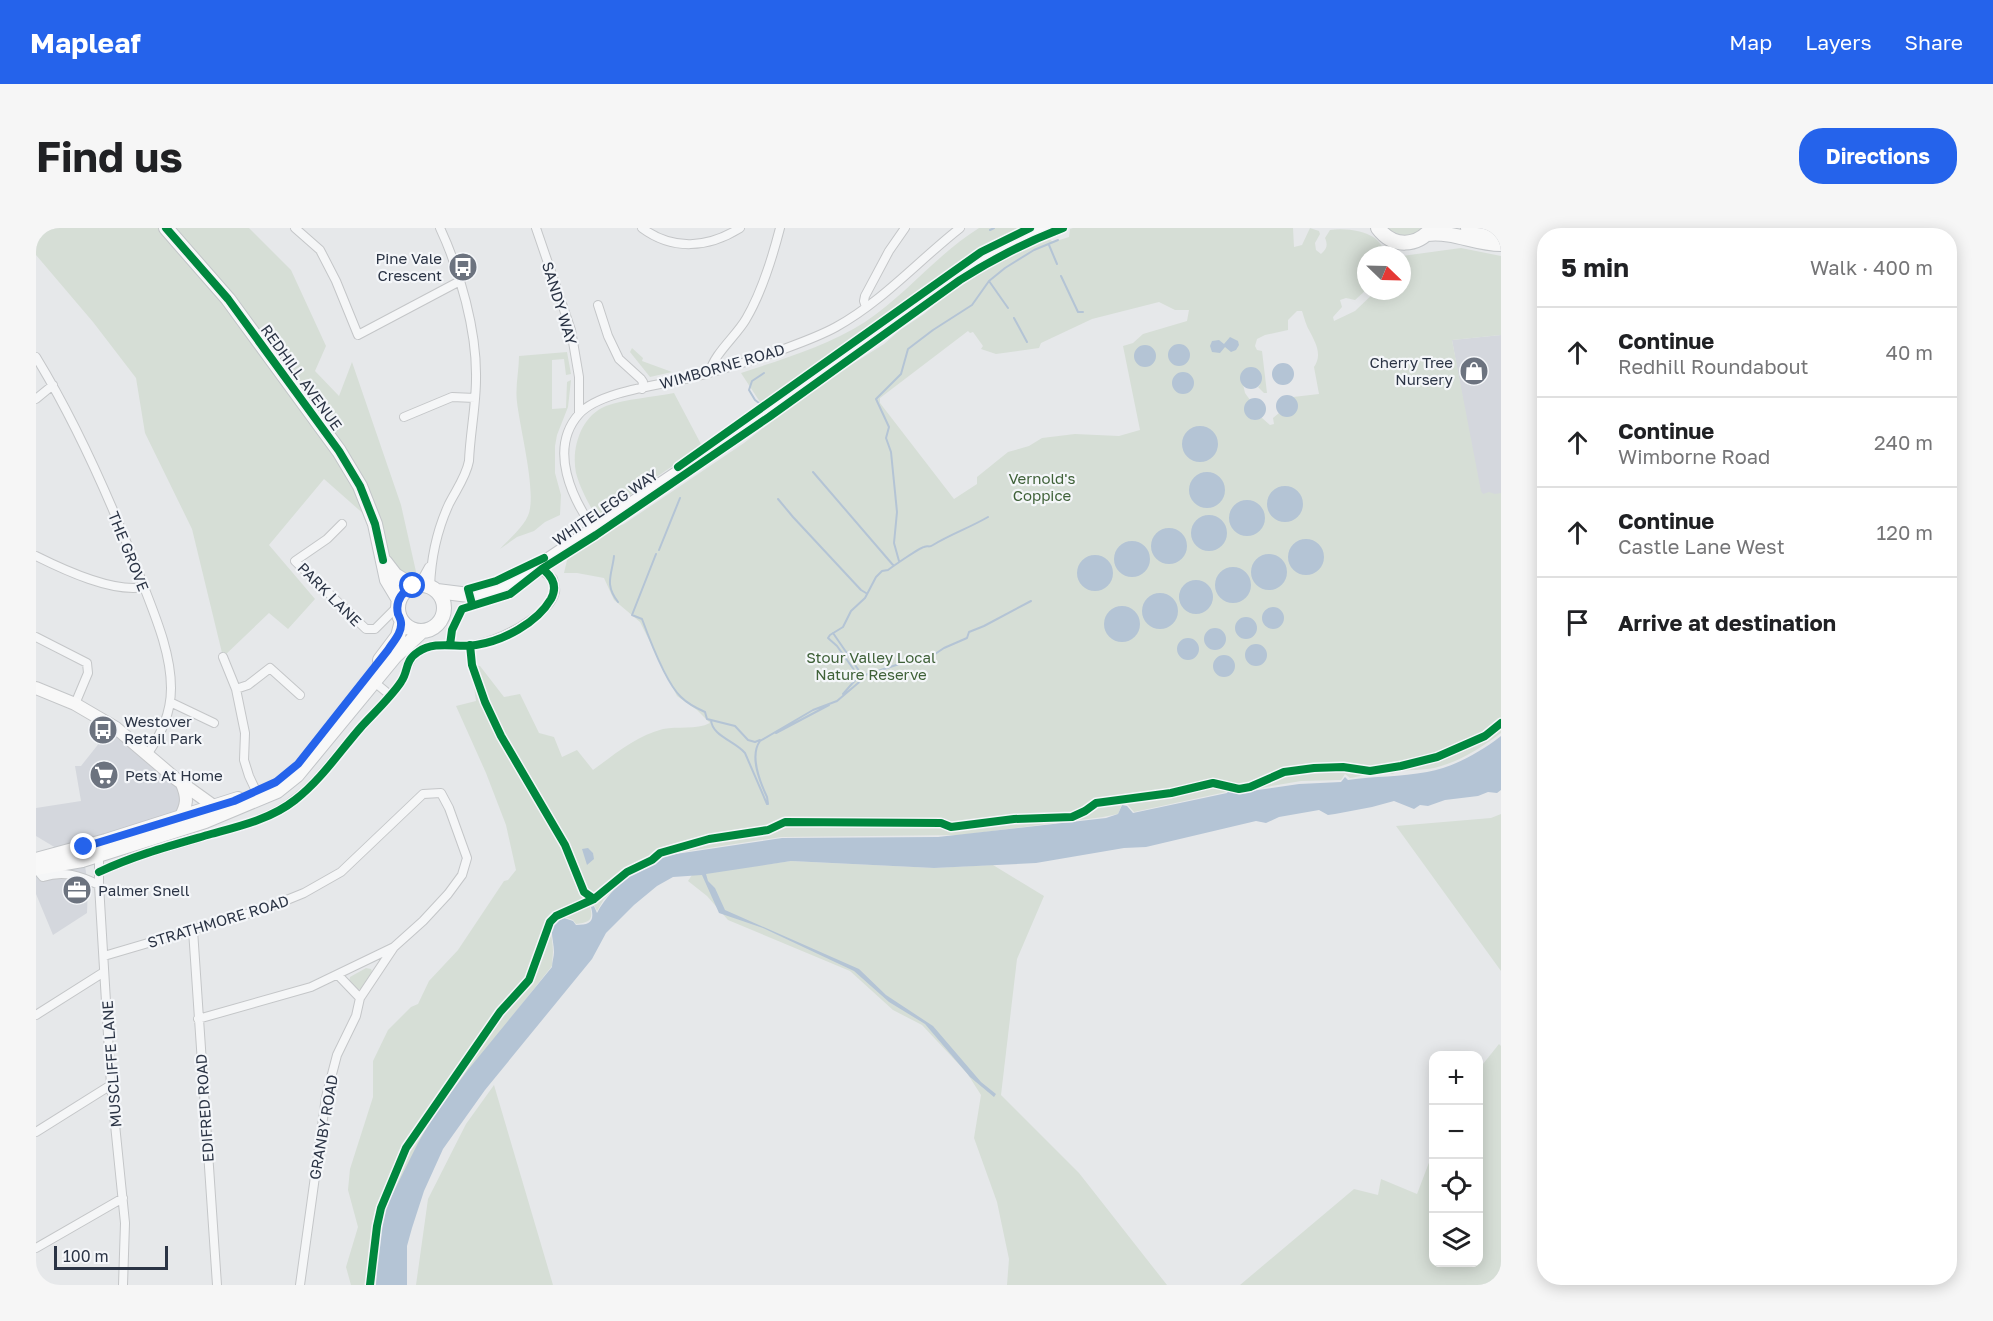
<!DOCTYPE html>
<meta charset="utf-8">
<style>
:root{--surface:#fff;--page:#f6f6f6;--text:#202124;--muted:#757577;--line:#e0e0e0;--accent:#2563eb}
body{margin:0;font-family:"Golos Text",sans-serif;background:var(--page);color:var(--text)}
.controls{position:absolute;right:18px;bottom:18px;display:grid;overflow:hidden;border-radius:12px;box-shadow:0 3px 15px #0003}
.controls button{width:54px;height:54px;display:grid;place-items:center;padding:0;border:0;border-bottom:2px solid var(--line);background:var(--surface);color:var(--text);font:30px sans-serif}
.compass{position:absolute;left:1321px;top:18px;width:54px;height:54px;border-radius:50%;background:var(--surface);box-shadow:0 3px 15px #0003;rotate:113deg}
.scale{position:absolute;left:18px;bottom:15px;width:114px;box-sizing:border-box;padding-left:6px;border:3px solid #2b3445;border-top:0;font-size:16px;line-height:21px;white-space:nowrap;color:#2b3445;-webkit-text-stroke:4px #f4f6f9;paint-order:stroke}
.stop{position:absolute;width:18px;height:18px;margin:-14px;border:4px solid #2563eb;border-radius:50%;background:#fff}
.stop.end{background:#2563eb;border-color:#fff;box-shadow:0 2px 6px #0008}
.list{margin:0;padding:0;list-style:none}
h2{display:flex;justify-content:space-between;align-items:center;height:78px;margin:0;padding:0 24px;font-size:26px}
h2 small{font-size:20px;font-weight:400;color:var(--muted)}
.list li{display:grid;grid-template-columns:39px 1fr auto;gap:18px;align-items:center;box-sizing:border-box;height:90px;padding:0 24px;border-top:2px solid var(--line)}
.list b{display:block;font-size:22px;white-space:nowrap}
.list p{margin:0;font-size:20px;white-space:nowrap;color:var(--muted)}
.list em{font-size:20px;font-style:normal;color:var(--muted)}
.icon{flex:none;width:33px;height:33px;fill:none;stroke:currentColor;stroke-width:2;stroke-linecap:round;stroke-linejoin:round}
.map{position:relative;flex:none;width:1465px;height:1057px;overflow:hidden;border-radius:24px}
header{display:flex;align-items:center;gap:36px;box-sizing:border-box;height:84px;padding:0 30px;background:var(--accent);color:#fff}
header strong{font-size:28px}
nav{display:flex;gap:33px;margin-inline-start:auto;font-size:21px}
.intro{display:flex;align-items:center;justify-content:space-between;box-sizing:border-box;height:144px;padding:0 36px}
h1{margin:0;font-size:42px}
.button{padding:15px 27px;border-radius:24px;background:var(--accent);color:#fff;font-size:21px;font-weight:700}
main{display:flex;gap:36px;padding:0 36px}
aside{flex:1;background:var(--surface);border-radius:24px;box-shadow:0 3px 15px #0003}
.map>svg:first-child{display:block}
.built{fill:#d4d7dd}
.green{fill:#d6ded6;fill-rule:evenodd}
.water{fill:#b4c4d5}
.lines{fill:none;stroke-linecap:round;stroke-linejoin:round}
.stream{stroke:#b4c4d5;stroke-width:2}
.street-casing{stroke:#c4c6c8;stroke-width:10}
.secondary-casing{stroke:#c4c6c8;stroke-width:14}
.primary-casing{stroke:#c2c5c8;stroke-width:16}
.street{stroke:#f5f6f7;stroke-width:8}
.secondary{stroke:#f8f8f8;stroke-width:12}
.primary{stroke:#f8f8f8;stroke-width:14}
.cycleway-casing{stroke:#f4f6f9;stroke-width:11}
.cycleway{stroke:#00873e;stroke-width:8}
.route{stroke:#2563eb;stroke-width:8}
.labels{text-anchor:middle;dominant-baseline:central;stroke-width:4.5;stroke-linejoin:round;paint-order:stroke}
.poi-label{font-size:15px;fill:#2b3445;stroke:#f4f6f9;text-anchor:start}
.street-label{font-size:15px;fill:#2b3445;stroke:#f4f6f9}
.park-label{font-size:15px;fill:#3f6138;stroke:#f4f6f9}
</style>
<header>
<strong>Mapleaf</strong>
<nav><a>Map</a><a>Layers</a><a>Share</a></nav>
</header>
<div class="intro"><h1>Find us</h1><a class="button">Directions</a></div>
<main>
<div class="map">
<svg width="1465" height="1057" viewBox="0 0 1465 1057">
<rect width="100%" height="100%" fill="#e6e8ea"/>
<!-- built -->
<path class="built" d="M1465 107V273L1445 272 1416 112Z
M80 500 146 556 144 590 25 623 0 608V580L45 573 39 538H45L68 509Z
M49 638 52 657 51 685 17 707 0 666V647Z"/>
<!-- green -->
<path class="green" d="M0 0H213L255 42 290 118 279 143 303 168 316 134 365 277 383 357 359 347 339 296 288 251 233 317 279 371 252 401 233 385 187 429 156 301 109 205 100 150 57 94 0 27Z
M943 0H986L944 21 918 38 726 177 705 145C747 131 791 118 829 94 870 67 901 26 943 0Z
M1257 0 1258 19 1266 17 1274 0 1283 3 1284 6 1279 15 1280 22 1285 26C1291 21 1292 17 1289 10L1294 2C1308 0 1328 2 1340 11 1345 15 1347 22 1352 26L1330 27V62L1319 72 1310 70 1304 72 1306 79 1297 89 1298 93 1319 83 1340 63H1366V28L1425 20 1465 28V107L1416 112 1445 263 1447 266 1453 264 1459 266 1465 265V505C1445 520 1423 534 1398 540 1385 543 1370 540 1356 546 1344 542 1327 548 1314 550L1309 546 1305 552 1265 553 1200 564 1195 560 1190 564 1098 584 1092 577 1086 576 1082 586 1067 589 925 607 745 609 633 626 602 641 568 671 561 683 558 677 554 679C558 692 553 695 540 696L537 692 525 688C509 696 517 708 517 723 517 728 516 733 516 738L397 889 352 975 343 997 339 1057H315L310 1039 322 999 312 962 314 941 337 869V833L352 802 375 779 382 776 393 753 422 722 468 653 472 652 480 642 470 597 450 545 420 478 440 473 438 458 445 455 440 438H444L468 469 484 466 503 505 518 509 526 529 541 522 557 542C579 526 600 508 627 501 642 498 660 502 674 495L661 482 641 468 604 394 578 372 568 350 541 345H528L533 324 560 307 588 296 708 215 777 161 848 116 864 102 888 86 908 69 942 45 1011 9 1017 14 1033 9 1034 1 1037 0ZM1123 74 1139 82H1153L1151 93 1107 106 1097 115 1087 118 1104 202 1083 208 1039 206 1006 210 993 218 972 224 941 249V256L918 271 844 175V170L932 103 934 105 937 104 947 118 945 121 960 126 1003 120 1005 115 1056 91ZM1261 83H1266C1268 89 1270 97 1273 102 1279 114 1287 126 1278 139L1283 166 1257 169 1261 176V182L1245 187 1243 185 1237 190 1238 196 1234 197 1226 190 1218 192 1213 190 1209 178 1214 172 1209 165 1205 147 1210 141 1219 140 1224 157 1222 159 1228 165H1231L1226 123 1221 122 1219 118 1221 111 1229 107 1252 102V92Z
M1350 0H1389C1377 11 1362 10 1350 0Z
M596 120 607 130 606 133 636 144 614 149 594 124Z
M531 124 535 146 530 147 528 131 516 132V181L530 180 531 154 535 152 532 179 521 207 519 218V245L525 267 524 287 509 294 498 303 481 309 464 321C473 311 489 298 493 285 500 261 484 201 481 174 479 159 483 143 483 128Z
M638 165 666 218 563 288 559 287C552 274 544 260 540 245 535 220 545 188 570 178 590 171 617 169 638 165Z
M1465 586V743L1360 598 1455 590Z
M755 633 898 640 957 637 1008 668 981 731 965 867 1043 945 1131 1057H971L973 1031 961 974 938 910 945 867 931 845 886 797 857 782 814 743 692 692 671 668 652 653 656 647Z
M330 740 335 741 336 743 326 761 320 762 313 755 314 749Z
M1463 816 1465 818V1057H1204L1318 961 1342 967 1345 951 1381 966 1397 924 1398 1034H1442L1443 841Z
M458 857 517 1057H380L392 971 430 896Z"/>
<!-- water -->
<path class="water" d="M1194 109 1202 113 1203 117 1200 122 1195 124 1189 119 1184 125 1176 124 1174 118 1176 113 1183 112 1188 116Z
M1132 127a11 11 0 1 1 22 0a11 11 0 1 1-22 0Z
M1098 128a11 11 0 1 1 22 0a11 11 0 1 1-22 0Z
M1236 146a11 11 0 1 1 22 0a11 11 0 1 1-22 0Z
M1204 150a11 11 0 1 1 22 0a11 11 0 1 1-22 0Z
M1136 155a11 11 0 1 1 22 0a11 11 0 1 1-22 0Z
M1240 178a11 11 0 1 1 22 0a11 11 0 1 1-22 0Z
M1208 181a11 11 0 1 1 22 0a11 11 0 1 1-22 0Z
M1146 216a18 18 0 1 1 36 0a18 18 0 1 1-36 0Z
M1153 262a18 18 0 1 1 36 0a18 18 0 1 1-36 0Z
M1231 276a18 18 0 1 1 36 0a18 18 0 1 1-36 0Z
M1193 290a18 18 0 1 1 36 0a18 18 0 1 1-36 0Z
M1155 305a18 18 0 1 1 36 0a18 18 0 1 1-36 0Z
M1115 318a18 18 0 1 1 36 0a18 18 0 1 1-36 0Z
M1252 329a18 18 0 1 1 36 0a18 18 0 1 1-36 0Z
M1078 331a18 18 0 1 1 36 0a18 18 0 1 1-36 0Z
M1215 344a18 18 0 1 1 36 0a18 18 0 1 1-36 0Z
M1041 345a18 18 0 1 1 36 0a18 18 0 1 1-36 0Z
M1179 357a18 18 0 1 1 36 0a18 18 0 1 1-36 0Z
M1143 369a17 17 0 1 1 34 0a17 17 0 1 1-34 0Z
M1106 383a18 18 0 1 1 36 0a18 18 0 1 1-36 0Z
M1068 396a18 18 0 1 1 36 0a18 18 0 1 1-36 0Z
M1226 390a11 11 0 1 1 22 0a11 11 0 1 1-22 0Z
M1199 400a11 11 0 1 1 22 0a11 11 0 1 1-22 0Z
M1168 411a11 11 0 1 1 22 0a11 11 0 1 1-22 0Z
M1141 421a11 11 0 1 1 22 0a11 11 0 1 1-22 0Z
M1209 427a11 11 0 1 1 22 0a11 11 0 1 1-22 0Z
M1177 438a11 11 0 1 1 22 0a11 11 0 1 1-22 0Z
M1465 508V562L1461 565 1452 564 1442 568 1409 572 1392 578 1384 577 1378 581 1358 573 1336 579 1299 586 1292 587 1283 582 1243 589 1230 595 1220 593 1110 619 1088 620 1000 635 898 640 755 633 670 646 672 653 679 660 689 682 823 741 850 767 897 798 945 854 960 866 958 869 934 849 889 796 853 774 818 743 727 700 683 685 666 647 637 649 621 658 598 677 570 705 556 731 449 862 407 921 388 963 376 1000 371 1018V1057H340L343 997 352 975 382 915 397 889 431 843 516 739C516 734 518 729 518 724 518 710 510 697 525 689L537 693 540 697C554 697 559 694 555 679L558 678 561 685C576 657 604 638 633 627L746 610 902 609 1070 590 1082 586 1086 577 1091 578 1097 585 1191 565 1195 560 1197 565H1201L1263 556 1305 554 1309 549 1312 552C1338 548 1365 549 1391 544 1418 539 1443 525 1465 508Z
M552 620 557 625 558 631 551 637 546 621Z"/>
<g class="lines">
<!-- stream -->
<path class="stream" d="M954 2 958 0
M1013 17 1021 36
M1025 48 1042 84H1047
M953 53 969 40 998 22 1022 12
M978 90 991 114
M723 175 719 172 713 162 716 153 728 145
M777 244 857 337
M742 271 757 289 825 362 830 365
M623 322 644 270
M620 326 596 387 606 391C613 410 631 456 645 469 652 476 660 480 669 484L671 491 675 492C676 508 699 513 709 525L731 576H732L731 569C724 554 713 528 724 513L777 482 801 473 828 450 826 448 882 430 896 428 908 420 931 410 933 404 948 398 995 373
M578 328C576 347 568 356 582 374
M863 333 858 315 861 284 855 224 850 210 853 199 840 171 865 146 872 121 897 102 936 77 953 53 972 80
M797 405 826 447
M807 466 821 450V446L801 418 792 410 794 407 807 399 815 383 829 370 840 349 846 343 852 342C856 339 883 320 888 319 893 317 892 320 897 317 915 306 933 300 952 289
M675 492 699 498 712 512 719 514 724 512
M740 505 793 477"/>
<!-- street casing -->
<g class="street-casing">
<path id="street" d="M259 0 284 22 300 53 322 107 424 53
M500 0 535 102 543 149V186
M606 0C637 23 672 20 704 0
M562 77 572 108 583 131 605 151 607 154 606 161
M830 79 828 73 829 68 853 23 869 0
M0 129C44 201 78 280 108 359 120 390 135 426 135 460 135 486 125 506 111 527
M674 144C677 127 701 107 710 91 726 64 736 31 744 0
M0 171 17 157
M368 189 416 169 439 170
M306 296 291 311 259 333 330 401H339L362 378
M559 303C536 271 512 221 543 186 564 163 625 157 654 150 682 143 710 134 737 125 758 117 780 110 800 99 847 73 882 33 924 0
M0 328C28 342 77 365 108 359
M383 357 393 339
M394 359C395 330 401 302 413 276 420 262 430 249 433 233 434 206 440 178 440 151 441 103 424 43 404 0
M0 409 51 435 52 445 39 476
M187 429 200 461
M337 453 354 467
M134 474 178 495
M234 563H220L213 548 208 532 209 505 200 461 212 457 234 440 264 467
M63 624V657L75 857 89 995 87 1057
M0 641 7 649C28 642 44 648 63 657
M63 644C99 627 138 617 176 606 204 598 236 590 259 571 281 555 297 531 315 511 331 493 348 475 363 457 373 445 368 433 384 423 399 413 421 419 437 417 460 415 513 388 519 364 520 360 518 355 517 351L502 339
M157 702 181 1057
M68 728 231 680 268 665 305 644 387 566 405 565 413 580 431 630 426 647 412 666 387 693 358 719 275 759 162 791
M302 747 324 770
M0 787 68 744
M0 904 75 857
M0 1020 87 970
M264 1057 290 869 301 827 320 788 324 770 358 719"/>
</g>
<!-- secondary casing -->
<g class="secondary-casing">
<path id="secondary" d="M0 460 39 476 80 500 140 551 179 579 181 586
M144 590C151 577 152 570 146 556"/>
</g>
<!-- primary casing -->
<g class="primary-casing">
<path id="primary" d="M130 0 192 71 303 223 324 258 339 296 351 352 363 372
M1342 0C1357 20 1381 19 1396 0
M1432 0 1455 10
M1391 6C1419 3 1438 16 1465 16
M349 334 359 347 377 358
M362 380a23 23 0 1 1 46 0a23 23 0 1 1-46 0Z
M401 363 433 367 462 358 502 339 732 185 921 47 993 7 1011 0
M344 432 362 408 366 393
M0 632 70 613 202 571
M0 640 46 632 169 593 241 563 261 547 359 428 386 403"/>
</g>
<!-- street -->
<use href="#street" class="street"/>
<!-- secondary -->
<use href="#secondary" class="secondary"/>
<!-- primary -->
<use href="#primary" class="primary"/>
<!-- cycleway casing -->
<g class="cycleway-casing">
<path id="cycleway" d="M130 0 192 71 303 223 324 258 339 296 347 332
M642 239 945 24 994 0
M436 376 432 361 460 353 508 330
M414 417 416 402 426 381 474 366 506 341 560 307 733 189 924 52C957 31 990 14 1027 0
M434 417 436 437 449 474 465 508 529 617 548 664 558 671
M63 644C99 627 137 617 175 606 204 598 235 591 259 572 285 552 304 523 326 498 338 485 355 469 365 454 373 443 368 433 382 424 399 412 421 420 440 417 467 413 501 395 515 371 521 360 518 351 509 343
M334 1057 341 998 345 980 370 920 464 784 493 752 514 694 520 688 558 671 591 644 616 632 624 625 673 611 732 602 749 594 905 595 915 599 978 591 1036 589 1049 583 1060 575 1135 565 1177 555 1203 561 1214 559 1248 544 1278 540 1307 539 1334 543 1365 538 1401 529 1449 508 1465 495"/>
</g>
<!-- cycleway -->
<use href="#cycleway" class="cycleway"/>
</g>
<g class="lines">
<!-- route -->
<path class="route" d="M48 619 198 573 240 554 262 536 352 422C357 414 366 405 365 395 365 393 363 388 362 386 359 373 366 364 377 358"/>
</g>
<!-- icons -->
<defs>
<g id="bus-disc" transform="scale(1.5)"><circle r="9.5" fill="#6c737f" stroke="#f4f6f9"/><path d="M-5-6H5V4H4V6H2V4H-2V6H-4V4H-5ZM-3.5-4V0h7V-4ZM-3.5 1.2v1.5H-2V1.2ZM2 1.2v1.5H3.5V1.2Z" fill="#fff"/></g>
<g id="shop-disc" transform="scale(1.5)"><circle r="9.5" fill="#6c737f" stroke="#f4f6f9"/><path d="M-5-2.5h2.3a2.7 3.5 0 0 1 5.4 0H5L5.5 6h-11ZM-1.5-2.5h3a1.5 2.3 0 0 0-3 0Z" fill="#fff"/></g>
<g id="supermarket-disc" transform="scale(1.5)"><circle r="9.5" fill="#6c737f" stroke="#f4f6f9"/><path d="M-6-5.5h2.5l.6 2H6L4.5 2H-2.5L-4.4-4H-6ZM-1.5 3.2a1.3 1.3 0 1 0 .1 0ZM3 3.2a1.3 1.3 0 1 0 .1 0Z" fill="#fff"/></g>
<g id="office-disc" transform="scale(1.5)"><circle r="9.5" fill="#6c737f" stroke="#f4f6f9"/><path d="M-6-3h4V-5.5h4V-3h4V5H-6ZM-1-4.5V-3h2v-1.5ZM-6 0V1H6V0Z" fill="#fff"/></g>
</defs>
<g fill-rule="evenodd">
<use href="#bus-disc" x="427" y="39"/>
<use href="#shop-disc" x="1438" y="143"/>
<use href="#bus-disc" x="67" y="502"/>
<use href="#supermarket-disc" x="68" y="547"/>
<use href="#office-disc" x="41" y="662"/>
</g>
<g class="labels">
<!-- poi labels -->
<g class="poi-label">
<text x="406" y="30" text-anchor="end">Pine Vale<tspan x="406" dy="17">Crescent</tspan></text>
<text x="1417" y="134" text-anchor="end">Cherry Tree<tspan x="1417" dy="17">Nursery</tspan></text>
<text x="88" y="493">Westover<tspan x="88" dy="17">Retail Park</tspan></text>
<text x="89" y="547">Pets At Home</text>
<text x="62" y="662">Palmer Snell</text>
</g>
<!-- street labels -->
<g class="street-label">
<text transform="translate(524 75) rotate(73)">SANDY WAY</text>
<text transform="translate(686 138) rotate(-16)">WIMBORNE ROAD</text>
<text transform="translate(266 149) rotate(54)">REDHILL AVENUE</text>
<text transform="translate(569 279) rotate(-34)">WHITELEGG WAY</text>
<text transform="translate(93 323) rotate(68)">THE GROVE</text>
<text transform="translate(294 366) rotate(45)">PARK LANE</text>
<text transform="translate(182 693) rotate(-17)">STRATHMORE ROAD</text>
<text transform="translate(75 836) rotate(-94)">MUSCLIFFE LANE</text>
<text transform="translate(168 880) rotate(-94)">EDIFRED ROAD</text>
<text transform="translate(287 899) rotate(-80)">GRANBY ROAD</text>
</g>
<!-- park labels -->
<g class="park-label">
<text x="1006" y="250">Vernold's<tspan x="1006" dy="17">Coppice</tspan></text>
<text x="835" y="429">Stour Valley Local<tspan x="835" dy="17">Nature Reserve</tspan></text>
</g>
</g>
</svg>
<div class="controls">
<button>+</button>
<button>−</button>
<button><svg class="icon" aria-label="locate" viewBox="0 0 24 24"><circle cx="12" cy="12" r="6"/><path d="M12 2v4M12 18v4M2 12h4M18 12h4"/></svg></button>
<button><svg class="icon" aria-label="layers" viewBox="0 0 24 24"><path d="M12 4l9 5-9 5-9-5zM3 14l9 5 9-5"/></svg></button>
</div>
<svg class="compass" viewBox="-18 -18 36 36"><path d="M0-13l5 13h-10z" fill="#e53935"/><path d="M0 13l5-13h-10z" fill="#757577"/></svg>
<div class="scale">100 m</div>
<div class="stop" style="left:377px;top:358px"></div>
<div class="stop end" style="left:48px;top:619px"></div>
</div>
<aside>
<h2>5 min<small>Walk · 400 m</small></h2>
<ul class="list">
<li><svg class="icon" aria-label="ahead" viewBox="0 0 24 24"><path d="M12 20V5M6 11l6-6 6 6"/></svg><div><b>Continue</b><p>Redhill Roundabout</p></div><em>40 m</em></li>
<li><svg class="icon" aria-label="ahead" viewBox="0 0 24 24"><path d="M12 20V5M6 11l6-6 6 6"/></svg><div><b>Continue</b><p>Wimborne Road</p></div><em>240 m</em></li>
<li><svg class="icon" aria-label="ahead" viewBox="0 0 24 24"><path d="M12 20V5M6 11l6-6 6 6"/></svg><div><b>Continue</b><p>Castle Lane West</p></div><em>120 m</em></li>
<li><svg class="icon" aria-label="arrive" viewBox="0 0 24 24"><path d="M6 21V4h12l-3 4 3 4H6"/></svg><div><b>Arrive at destination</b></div></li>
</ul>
</aside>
</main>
